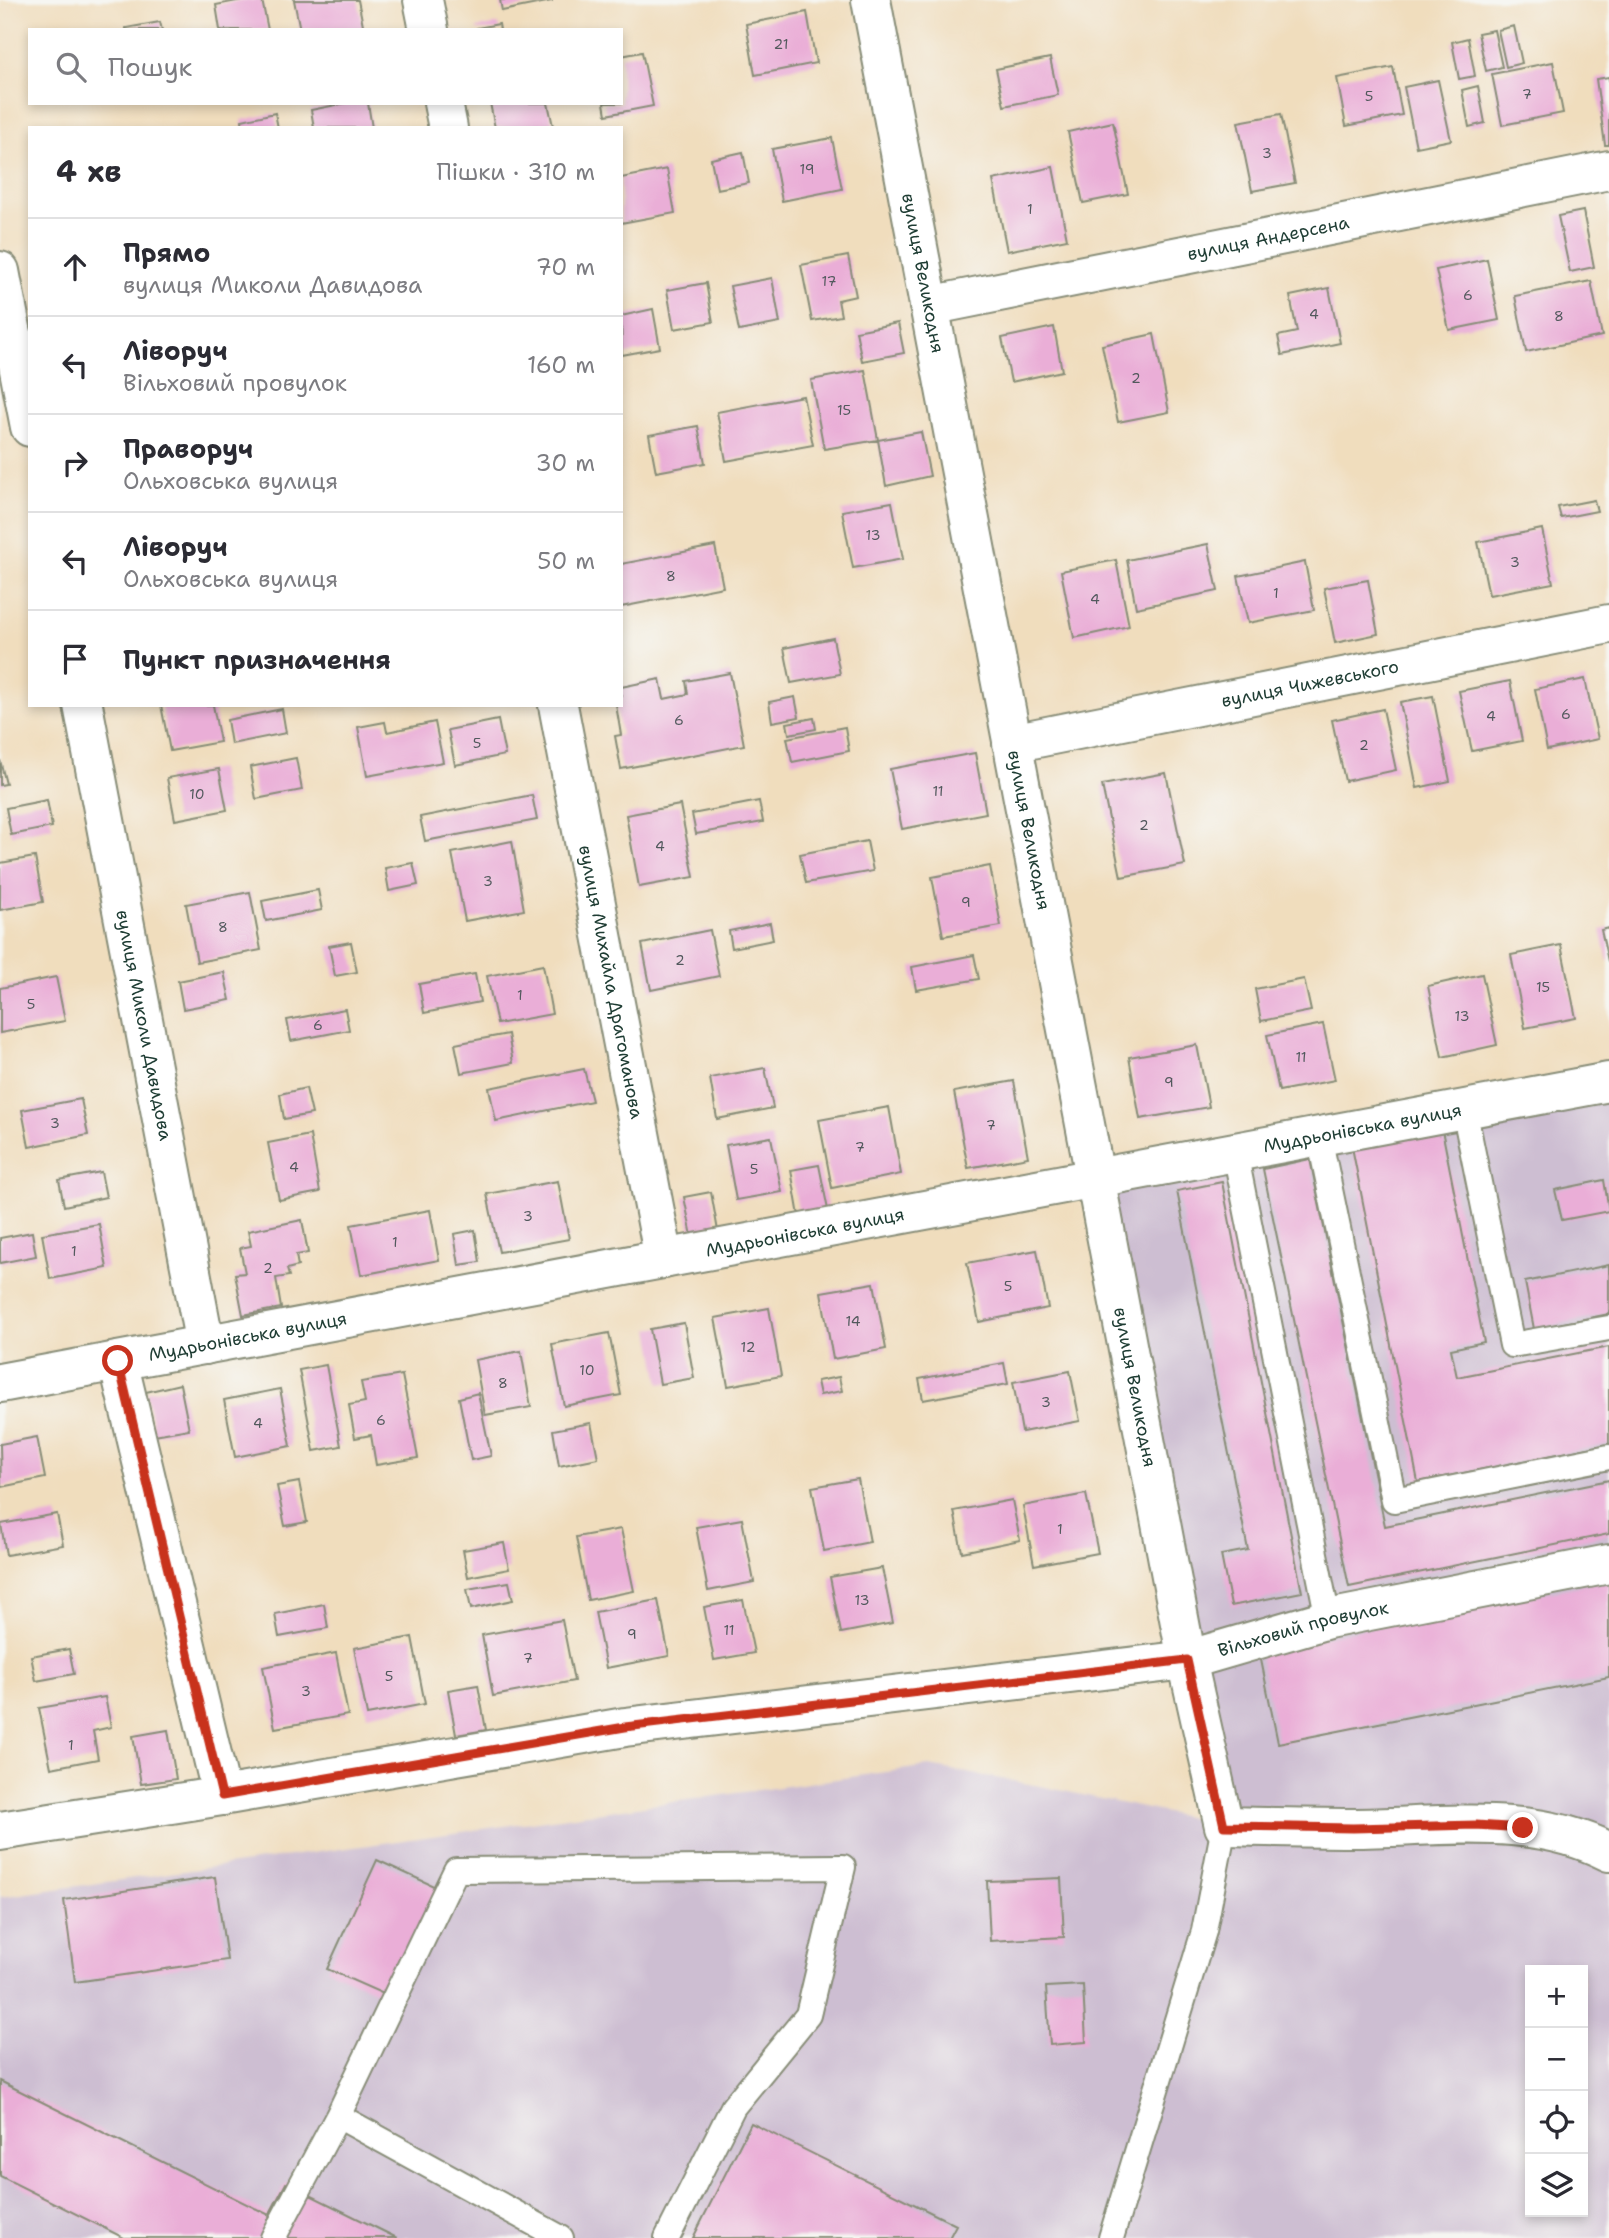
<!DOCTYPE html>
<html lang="uk">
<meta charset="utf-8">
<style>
:root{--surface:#fff;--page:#f7f7f7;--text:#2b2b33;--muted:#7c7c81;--line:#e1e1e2}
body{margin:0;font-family:"Shantell Sans",sans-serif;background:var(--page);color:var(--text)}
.controls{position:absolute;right:21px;bottom:21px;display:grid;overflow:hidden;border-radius:0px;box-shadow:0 4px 10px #0003}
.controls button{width:63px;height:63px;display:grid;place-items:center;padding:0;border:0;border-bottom:2px solid var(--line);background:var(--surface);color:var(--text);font:35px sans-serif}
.stop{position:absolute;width:21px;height:21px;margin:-16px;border:5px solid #c8321e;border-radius:50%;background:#fff}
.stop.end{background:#c8321e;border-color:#fff;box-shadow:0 2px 7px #0008}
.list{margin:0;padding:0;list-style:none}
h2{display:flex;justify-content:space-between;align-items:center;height:91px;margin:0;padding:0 28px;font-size:30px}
h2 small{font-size:23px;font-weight:400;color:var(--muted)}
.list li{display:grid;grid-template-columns:46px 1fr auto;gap:21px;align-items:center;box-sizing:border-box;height:98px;padding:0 28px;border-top:2px solid var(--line)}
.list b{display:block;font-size:26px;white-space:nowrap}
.list p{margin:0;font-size:23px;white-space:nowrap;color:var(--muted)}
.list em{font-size:23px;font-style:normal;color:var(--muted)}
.icon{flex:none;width:38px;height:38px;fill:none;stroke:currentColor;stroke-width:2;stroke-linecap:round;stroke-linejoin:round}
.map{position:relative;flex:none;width:1609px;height:2238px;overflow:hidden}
.search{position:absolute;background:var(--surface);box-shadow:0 4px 10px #0003;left:28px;top:28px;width:595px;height:77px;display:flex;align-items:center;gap:18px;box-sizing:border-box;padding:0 24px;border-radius:0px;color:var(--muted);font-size:26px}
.panel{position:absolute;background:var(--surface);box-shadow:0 4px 10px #0003;left:28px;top:126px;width:595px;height:581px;border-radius:0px}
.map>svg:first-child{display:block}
.industrial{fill:#cdbed2;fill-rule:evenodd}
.building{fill:#eaaed7}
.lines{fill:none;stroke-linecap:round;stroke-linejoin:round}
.service-casing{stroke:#888d78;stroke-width:28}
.minor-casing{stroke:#888d78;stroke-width:42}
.service{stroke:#fff;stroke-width:24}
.minor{stroke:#fff;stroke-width:38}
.route{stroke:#c8321e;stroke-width:9}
.labels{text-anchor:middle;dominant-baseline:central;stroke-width:5;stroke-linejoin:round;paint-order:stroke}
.number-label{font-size:14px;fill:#52595d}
.street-label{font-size:18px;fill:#1f3d34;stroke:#f6f6f2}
</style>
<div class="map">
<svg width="1609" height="2238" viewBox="0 0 1609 2238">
<rect width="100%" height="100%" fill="#f6f6f2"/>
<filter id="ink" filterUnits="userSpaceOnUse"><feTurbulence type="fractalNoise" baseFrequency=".0143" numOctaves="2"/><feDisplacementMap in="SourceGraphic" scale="14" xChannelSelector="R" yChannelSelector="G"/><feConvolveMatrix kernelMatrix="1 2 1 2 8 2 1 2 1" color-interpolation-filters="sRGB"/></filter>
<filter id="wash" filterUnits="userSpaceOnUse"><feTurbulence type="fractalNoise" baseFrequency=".00686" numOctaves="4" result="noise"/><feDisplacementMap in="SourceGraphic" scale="28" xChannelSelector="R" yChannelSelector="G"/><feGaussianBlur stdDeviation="1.57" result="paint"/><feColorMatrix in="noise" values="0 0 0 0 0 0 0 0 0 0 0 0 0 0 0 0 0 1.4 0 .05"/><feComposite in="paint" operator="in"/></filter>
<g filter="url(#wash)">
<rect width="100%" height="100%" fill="#f0ddbd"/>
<!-- industrial -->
<path class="industrial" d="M1609 1082V2238H0V1897L929 1766 1045 1787 1223 1825 1095 1178ZM1530 1970H1583V2212H1530Z"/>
<g id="blocks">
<!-- building -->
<path class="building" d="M242 0H262L268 30H220L216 5Z
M294 0H358L364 30H300Z
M500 0H552V1L502 11Z
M807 12 816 63 755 75 746 24Z
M160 22 162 30H126V28Z
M499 24 500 30H477V28Z
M1514 26 1522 63 1506 67 1498 30Z
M1494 30 1502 67 1486 71 1478 33Z
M1468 38 1475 76 1459 79 1452 42Z
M642 52 653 106 606 115 604 103H621V56Z
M1050 58 1058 95 1004 106 996 69Z
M1553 62 1563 113 1502 125 1492 74Z
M1393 67 1402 115 1346 126 1337 78Z
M1609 77V145H1605L1596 79Z
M1438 80 1451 140 1416 147 1404 87Z
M1478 86 1485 123 1469 127 1462 90Z
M346 103H368L372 128H314L311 110Z
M490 103H548L553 126 495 128Z
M275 113 278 128H243L242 120Z
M1281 114 1295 183 1252 191 1238 122Z
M1113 122 1128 194 1083 203 1068 132Z
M832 138 842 189 782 201 772 149Z
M743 152 749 183 717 189 711 159Z
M1053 167 1067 239 1007 251 993 180Z
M667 169 675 213 621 223V178Z
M1583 211 1594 267 1570 272 1558 216Z
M848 256 856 296 838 300 841 316 812 321 801 265Z
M1487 259 1499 320 1449 330 1436 270Z
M772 278 780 323 739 331 730 286Z
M1591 281 1602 336 1526 352 1515 296Z
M706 283 713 322 674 329 667 290Z
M1329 288 1340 343 1282 355 1278 336 1297 332 1290 296Z
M653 309 660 348 622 355 621 316Z
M898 323 904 353 862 361 856 331Z
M1054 327 1062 371 1011 382 1002 338Z
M1154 334 1169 412 1118 422 1102 345Z
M865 370 878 440 824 449 811 380Z
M803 396 813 445 726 461 717 412Z
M698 426 705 463 656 472 649 435Z
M921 432 930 476 886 486 878 440Z
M1594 500 1597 511 1561 518 1558 507Z
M892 502 903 559 853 568 842 511Z
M1542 529 1553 583 1489 595 1478 542Z
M1208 544 1218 591 1136 608 1127 560Z
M715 546 723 587 621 607V564Z
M1116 560 1129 626 1074 638 1061 571Z
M1305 562 1314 610 1248 623 1238 576Z
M1368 580 1378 634 1335 643 1324 588Z
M833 638 840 674 791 683 784 648Z
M730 673 744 745 621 769 615 736 621 735 616 705H621V687L660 679 664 699 688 694 686 681Z
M1585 679 1598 739 1547 750 1535 689Z
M1510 681 1522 741 1472 751 1459 691Z
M1433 696 1450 781 1417 788 1400 702Z
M795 697 799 717 772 722 769 702Z
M161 705H213L220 742 170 751Z
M282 709 286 733 231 744 227 720Z
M1383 709 1396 770 1345 781 1332 720Z
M814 718 816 729 789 734 787 723Z
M498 720 505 755 455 765 448 730Z
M385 722 387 732 435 722 443 762 367 776 358 727Z
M845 727 849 751 792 762 787 738Z
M975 753 986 813 902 829 890 769Z
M296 758 302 790 256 799 250 767Z
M0 760 6 784 0 785Z
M219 769 227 810 175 820 167 778Z
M1166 773 1185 865 1121 877 1102 785Z
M532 795 537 820 425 841 420 817Z
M47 800 52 827 11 835 6 808Z
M759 801 763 822 696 834 692 814Z
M680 805 694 877 639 887 626 815Z
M512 841 524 910 465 921 452 853Z
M867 841 873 871 806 883 800 854Z
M35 857 43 902 0 910V863Z
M413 863 418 885 389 891 385 868Z
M990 866 1001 926 943 936 932 877Z
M318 890 322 910 266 921 262 901Z
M250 892 261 950 197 962 186 904Z
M770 923 773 940 732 948 729 931Z
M1609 928V961H1608L1601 930Z
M710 930 719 976 651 990 642 944Z
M351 942 357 972 335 976 329 946Z
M1561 945 1576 1018 1525 1028 1511 955Z
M974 955 979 979 916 990 912 967Z
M543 965 552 1014 497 1024 487 976Z
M224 972 230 1000 183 1009 178 981Z
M475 974 480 1002 424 1013 419 984Z
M1482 974 1497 1045 1442 1057 1428 986Z
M56 977 65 1021 0 1033V988Z
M1304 979 1311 1011 1261 1021 1255 989Z
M345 1009 349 1030 291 1041 287 1020Z
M1323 1024 1335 1080 1279 1091 1267 1035Z
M508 1034 513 1063 461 1073 455 1044Z
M1197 1045 1209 1107 1140 1119 1129 1057Z
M765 1068 773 1108 717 1119 710 1078Z
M584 1069 592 1101 496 1121 489 1088Z
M1014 1081 1028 1157 968 1168 954 1092Z
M306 1088 312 1114 284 1119 280 1094Z
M81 1099 88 1135 29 1147 22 1110Z
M889 1107 901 1174 832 1188 819 1120Z
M1442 1130 1484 1342 1451 1349 1457 1377 1609 1347V1444L1418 1482 1352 1147Z
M310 1135 320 1192 279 1200 268 1143Z
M771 1137 782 1192 736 1200 726 1145Z
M1310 1159 1385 1526 1609 1480V1534L1349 1587 1263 1169Z
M819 1165 828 1210 799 1216 791 1170Z
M101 1172 106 1197 64 1206 59 1180Z
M1604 1180 1609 1211 1562 1220 1555 1190Z
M558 1181 569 1239 499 1252 487 1194Z
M1222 1182 1302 1592 1231 1606 1221 1555 1248 1550 1177 1191Z
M711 1192 718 1231 692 1236 684 1197Z
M430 1210 439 1260 361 1275 351 1225Z
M302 1220 308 1253 296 1255 298 1266 287 1269 289 1276 276 1278 281 1308 243 1315 235 1274 245 1273 240 1248 251 1246 248 1231Z
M99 1224 107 1268 50 1279 42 1234Z
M475 1230 480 1262 459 1265 454 1234Z
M32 1232 36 1256 0 1263V1238Z
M1037 1250 1048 1308 979 1322 967 1263Z
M1609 1265V1314L1534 1329 1525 1282Z
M874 1283 886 1349 833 1359 821 1292Z
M769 1308 781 1376 728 1386 715 1318Z
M684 1323 694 1378 660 1384 650 1329Z
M609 1333 621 1395 564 1406 552 1344Z
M521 1351 531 1407 485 1415 475 1360Z
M1004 1363 1008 1384 923 1400 919 1379Z
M326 1365 341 1446 314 1451 299 1370Z
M1070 1371 1080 1421 1022 1432 1013 1382Z
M402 1375 418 1458 376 1465 371 1435 355 1438 349 1405 365 1402 361 1382Z
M839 1377 842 1391 820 1395 817 1381Z
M180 1384 189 1429 154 1435 146 1392Z
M280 1389 291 1446 235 1457 224 1400Z
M478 1393 491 1456 471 1460 459 1398Z
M591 1423 598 1458 559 1466 553 1430Z
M37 1437 45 1478 1 1487 0 1444Z
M858 1479 870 1542 824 1551 812 1487Z
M299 1482 307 1522 285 1526 277 1486Z
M1086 1494 1098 1553 1034 1565 1023 1506Z
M1012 1500 1020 1540 962 1552 954 1511Z
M57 1514 63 1545 6 1555 1 1524Z
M742 1519 754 1582 708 1591 696 1527Z
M621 1529 634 1591 588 1600 576 1537Z
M504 1543 509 1569 468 1577 463 1550Z
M882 1568 893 1623 841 1633 830 1577Z
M1609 1580V1677L1278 1743 1259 1650Z
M509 1582 513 1600 471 1609 467 1589Z
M658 1600 669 1656 606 1668 595 1612Z
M743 1600 754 1653 714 1660 704 1607Z
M324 1604 328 1628 279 1637 275 1614Z
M562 1620 574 1681 493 1696 482 1635Z
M412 1637 425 1704 367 1715 354 1648Z
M69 1649 74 1674 36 1681 31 1656Z
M336 1653 348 1715 275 1728 263 1667Z
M478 1685 486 1730 456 1735 448 1690Z
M105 1697 111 1727 93 1731 98 1759 51 1768 39 1708Z
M168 1730 176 1779 141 1784 133 1736Z
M377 1860 438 1888 388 1996 327 1969Z
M215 1877 227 1960 75 1982 64 1900Z
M1061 1878 1064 1937 990 1941 987 1881Z
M1083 1985 1086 2042 1050 2045 1046 1987Z
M0 2081 269 2215 286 2183 397 2238H124L0 2176Z
M751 2123 956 2225 949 2238H693Z"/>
</g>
</g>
<g filter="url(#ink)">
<use href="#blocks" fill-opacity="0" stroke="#888d78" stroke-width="2"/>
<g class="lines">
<!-- service casing -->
<g class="service-casing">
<path id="service" d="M1464 1109 1512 1345 1609 1328
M1319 1136 1394 1500 1609 1457
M1235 1152 1328 1619
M338 2116 456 1870 843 1867 808 2015 733 2107 667 2238
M273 2238 338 2116 561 2238
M1111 2238 1204 1931 1224 1826"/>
</g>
<!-- minor casing -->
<g class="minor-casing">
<g id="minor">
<path d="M423 0 429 30"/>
<path id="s1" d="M871 0 1187 1660 1224 1826C1266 1827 1309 1828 1352 1828 1437 1828 1531 1811 1609 1852"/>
<path d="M443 103 448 128"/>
<path d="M0 271 30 427"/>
<path id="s2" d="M929 306 1609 170"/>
<path id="s3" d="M83 705 205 1345"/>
<path id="s4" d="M558 705 664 1259"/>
<path id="s5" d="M1012 743 1609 624"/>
<path d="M118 1361 222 1796"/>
<path id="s6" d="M0 1383 1609 1082"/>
<path id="s7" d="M0 1831 222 1796 625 1727 1187 1660 1328 1619 1609 1564"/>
</g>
</g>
<!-- service -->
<use href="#service" class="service"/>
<!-- minor -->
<use href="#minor" class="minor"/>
</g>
</g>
<g class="lines" filter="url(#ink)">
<!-- route -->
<path class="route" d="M118 1361 222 1796 625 1727 1187 1660 1224 1826 1353 1828 1476 1825 1523 1828"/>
</g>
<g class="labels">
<!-- number labels -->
<g class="number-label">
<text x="781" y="44">21</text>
<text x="1527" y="94">7</text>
<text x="1369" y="96">5</text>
<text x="1267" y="153">3</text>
<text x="807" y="169">19</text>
<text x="1030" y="209">1</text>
<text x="829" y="281">17</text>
<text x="1468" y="295">6</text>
<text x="1314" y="314">4</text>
<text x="1559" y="316">8</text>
<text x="1136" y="378">2</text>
<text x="844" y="410">15</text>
<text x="873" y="535">13</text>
<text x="1515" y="562">3</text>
<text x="671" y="576">8</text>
<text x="1276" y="593">1</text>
<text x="1095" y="599">4</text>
<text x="1566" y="714">6</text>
<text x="1491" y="716">4</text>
<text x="679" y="720">6</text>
<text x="477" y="743">5</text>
<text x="1364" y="745">2</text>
<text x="938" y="791">11</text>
<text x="197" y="794">10</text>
<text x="1144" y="825">2</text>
<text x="660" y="846">4</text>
<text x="488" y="881">3</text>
<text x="966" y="902">9</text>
<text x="223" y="927">8</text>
<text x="680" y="960">2</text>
<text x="1543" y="987">15</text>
<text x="520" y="995">1</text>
<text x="31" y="1004">5</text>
<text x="1462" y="1016">13</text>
<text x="318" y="1025">6</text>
<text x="1301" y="1057">11</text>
<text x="1169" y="1082">9</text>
<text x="55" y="1123">3</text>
<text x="991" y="1125">7</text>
<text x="860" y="1147">7</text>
<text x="294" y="1167">4</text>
<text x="754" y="1169">5</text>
<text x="528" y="1216">3</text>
<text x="395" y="1242">1</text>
<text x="74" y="1251">1</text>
<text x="268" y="1268">2</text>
<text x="1008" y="1286">5</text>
<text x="853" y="1321">14</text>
<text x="748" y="1347">12</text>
<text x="587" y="1370">10</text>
<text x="503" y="1383">8</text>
<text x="1046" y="1402">3</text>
<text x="381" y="1420">6</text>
<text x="258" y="1423">4</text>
<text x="1060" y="1529">1</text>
<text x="862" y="1600">13</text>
<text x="729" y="1630">11</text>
<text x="632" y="1634">9</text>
<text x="528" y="1658">7</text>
<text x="389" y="1676">5</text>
<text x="306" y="1691">3</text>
<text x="71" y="1745">1</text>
</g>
<!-- street labels -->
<g class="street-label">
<text stroke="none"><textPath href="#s2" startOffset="346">вулиця Андерсена</textPath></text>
<text stroke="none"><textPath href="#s1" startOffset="278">вулиця Великодня</textPath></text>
<text stroke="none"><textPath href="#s5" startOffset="304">вулиця Чижевського</textPath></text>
<text stroke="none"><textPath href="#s1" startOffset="845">вулиця Великодня</textPath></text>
<text stroke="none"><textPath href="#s4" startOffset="282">вулиця Михайла Драгоманова</textPath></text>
<text stroke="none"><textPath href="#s3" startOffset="326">вулиця Миколи Давидова</textPath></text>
<text stroke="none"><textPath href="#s6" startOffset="1386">Мудрьонівська вулиця</textPath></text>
<text stroke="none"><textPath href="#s6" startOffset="819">Мудрьонівська вулиця</textPath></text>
<text stroke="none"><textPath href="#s6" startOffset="252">Мудрьонівська вулиця</textPath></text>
<text stroke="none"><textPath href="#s1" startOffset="1412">вулиця Великодня</textPath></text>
<text stroke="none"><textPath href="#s7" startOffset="1320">Вільховий провулок</textPath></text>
</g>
</g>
</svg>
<div class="controls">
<button>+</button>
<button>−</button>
<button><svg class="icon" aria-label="locate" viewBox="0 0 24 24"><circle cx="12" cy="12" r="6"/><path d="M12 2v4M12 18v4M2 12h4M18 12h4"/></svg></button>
<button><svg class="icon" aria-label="layers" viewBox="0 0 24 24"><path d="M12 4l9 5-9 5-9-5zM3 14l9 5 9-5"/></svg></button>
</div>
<div class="stop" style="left:118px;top:1361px"></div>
<div class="stop end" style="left:1523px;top:1828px"></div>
<div class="search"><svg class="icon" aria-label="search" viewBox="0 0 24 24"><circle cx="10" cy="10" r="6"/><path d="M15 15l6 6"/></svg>Пошук</div>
<section class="panel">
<h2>4 хв<small>Пішки · 310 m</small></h2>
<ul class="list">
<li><svg class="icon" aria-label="ahead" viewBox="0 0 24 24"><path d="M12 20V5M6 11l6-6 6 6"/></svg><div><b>Прямо</b><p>вулиця Миколи Давидова</p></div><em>70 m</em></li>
<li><svg class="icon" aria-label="left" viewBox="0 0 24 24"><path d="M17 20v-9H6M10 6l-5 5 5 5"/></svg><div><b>Ліворуч</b><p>Вільховий провулок</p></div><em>160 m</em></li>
<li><svg class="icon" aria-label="right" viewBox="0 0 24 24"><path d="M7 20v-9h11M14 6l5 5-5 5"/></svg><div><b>Праворуч</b><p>Ольховська вулиця</p></div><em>30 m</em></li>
<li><svg class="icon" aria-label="left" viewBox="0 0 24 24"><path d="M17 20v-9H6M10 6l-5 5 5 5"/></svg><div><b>Ліворуч</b><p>Ольховська вулиця</p></div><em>50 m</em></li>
<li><svg class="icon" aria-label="arrive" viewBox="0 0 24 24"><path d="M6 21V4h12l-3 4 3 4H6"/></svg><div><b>Пункт призначення</b></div></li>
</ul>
</section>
</div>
